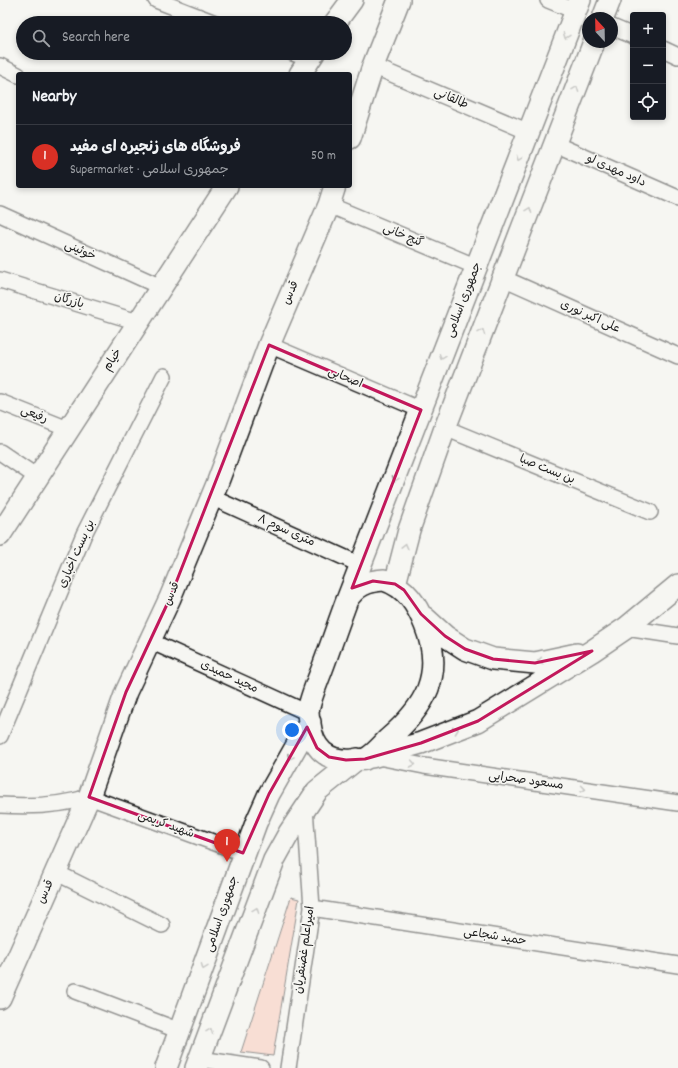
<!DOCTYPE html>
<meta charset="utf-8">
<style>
:root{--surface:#171b24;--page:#242831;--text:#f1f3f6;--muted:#9ea1a6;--line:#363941;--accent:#d93025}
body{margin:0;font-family:Dekko,"Playpen Sans Arabic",sans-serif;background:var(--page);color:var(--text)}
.controls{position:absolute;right:12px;top:12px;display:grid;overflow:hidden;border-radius:4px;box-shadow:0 2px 6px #0003}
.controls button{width:36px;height:36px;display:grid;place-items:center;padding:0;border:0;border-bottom:1px solid var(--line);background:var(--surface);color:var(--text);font:20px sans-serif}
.compass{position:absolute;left:582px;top:12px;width:36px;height:36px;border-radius:50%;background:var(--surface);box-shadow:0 2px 6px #0003;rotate:338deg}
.you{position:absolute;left:292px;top:730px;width:14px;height:14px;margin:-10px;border:3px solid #fff;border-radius:50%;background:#1a73e8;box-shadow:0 0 0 6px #1a73e833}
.badge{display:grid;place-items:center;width:26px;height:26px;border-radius:50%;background:var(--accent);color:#fff;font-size:13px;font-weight:700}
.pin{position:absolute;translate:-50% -33px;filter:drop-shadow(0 1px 2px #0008)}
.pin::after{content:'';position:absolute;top:21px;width:14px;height:12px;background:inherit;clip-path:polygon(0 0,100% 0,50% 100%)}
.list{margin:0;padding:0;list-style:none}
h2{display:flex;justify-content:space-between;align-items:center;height:52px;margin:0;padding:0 16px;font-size:17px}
h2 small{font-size:13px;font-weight:400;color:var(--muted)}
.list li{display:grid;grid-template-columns:26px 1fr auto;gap:12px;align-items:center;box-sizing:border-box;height:64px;padding:0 16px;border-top:1px solid var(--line)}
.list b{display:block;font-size:15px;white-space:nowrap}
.list p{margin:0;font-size:13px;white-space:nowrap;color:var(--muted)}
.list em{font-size:13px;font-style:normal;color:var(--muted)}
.icon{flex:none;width:22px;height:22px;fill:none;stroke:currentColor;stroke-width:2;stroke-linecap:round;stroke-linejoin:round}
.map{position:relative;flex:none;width:678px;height:1068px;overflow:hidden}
.search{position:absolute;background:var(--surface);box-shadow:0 2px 6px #0003;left:16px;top:16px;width:336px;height:44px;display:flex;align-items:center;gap:10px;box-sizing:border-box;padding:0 14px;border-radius:22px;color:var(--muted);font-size:15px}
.panel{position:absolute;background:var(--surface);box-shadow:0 2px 6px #0003;left:16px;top:72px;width:336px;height:116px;border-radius:4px}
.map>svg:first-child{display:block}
.building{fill:#fac1b0;stroke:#1c1c1c}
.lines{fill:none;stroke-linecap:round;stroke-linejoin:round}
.street-casing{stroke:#1c1c1c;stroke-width:18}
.secondary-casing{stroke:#1c1c1c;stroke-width:24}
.street{stroke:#f6f6f2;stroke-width:15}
.secondary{stroke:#f6f6f2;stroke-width:21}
.oneway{stroke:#949492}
.marked{fill:none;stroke:#c2185b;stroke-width:3;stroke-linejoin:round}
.labels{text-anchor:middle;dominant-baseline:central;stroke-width:3;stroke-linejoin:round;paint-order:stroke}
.street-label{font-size:12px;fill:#1c1c1c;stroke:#f6f6f2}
</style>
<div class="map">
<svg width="678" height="1068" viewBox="0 0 678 1068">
<rect width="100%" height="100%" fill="#f6f6f2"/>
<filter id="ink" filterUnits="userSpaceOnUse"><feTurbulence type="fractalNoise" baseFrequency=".025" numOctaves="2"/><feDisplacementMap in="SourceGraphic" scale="8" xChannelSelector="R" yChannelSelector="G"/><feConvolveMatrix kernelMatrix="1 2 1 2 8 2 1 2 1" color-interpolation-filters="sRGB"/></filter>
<g filter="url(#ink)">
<!-- building -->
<path class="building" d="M291 897 299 899 273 1056 241 1052Z"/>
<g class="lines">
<!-- street casing -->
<g class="street-casing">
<path id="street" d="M156 0 215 23
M548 0 575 11
M612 27 633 36
M663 49 678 56
M293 53 309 59
M0 66 18 75
M373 66 529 132
M555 144 678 198
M329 205 477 267
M0 214 161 287
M503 278 678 356
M0 280 138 322
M269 345 421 410
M0 402 68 429
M445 428 650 512
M0 452 37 477
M211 497 361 565
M626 628 678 636
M150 641 308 713
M0 736 84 534 164 376
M378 757 424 766 678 803
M0 805C30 807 60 806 89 797L243 853
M55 872 162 925
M312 908 678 965
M75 991 180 1031
M200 1059 261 1068
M288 1068 312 908 305 808"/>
</g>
<!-- secondary casing -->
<g class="secondary-casing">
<path id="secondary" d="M603 18 610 0
M335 23 352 0
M300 74 314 53
M350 138 373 66 399 0
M0 535 227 186
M384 580C406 587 417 605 425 625 445 675 425 707 388 739 382 745 373 756 365 759 362 760 356 759 353 760 327 762 313 749 310 724 309 721 308 716 308 712 310 699 316 685 321 672 330 648 338 624 347 600 356 586 367 581 384 580Z
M395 584 409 530 445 428 594 42
M347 600 580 0
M424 617 445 636 465 649 493 659 535 663 577 654
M372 757 421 743 478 721 592 651 626 628 678 585
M0 998 89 797 126 692 170 598 217 484 269 345 329 205 335 186
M166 1068 256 823 269 794 310 722
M196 1068 274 860 289 833 317 791 357 759"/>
</g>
<!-- street -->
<use href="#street" class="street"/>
<!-- secondary -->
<use href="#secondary" class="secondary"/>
</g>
<!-- one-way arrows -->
<defs><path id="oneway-chevron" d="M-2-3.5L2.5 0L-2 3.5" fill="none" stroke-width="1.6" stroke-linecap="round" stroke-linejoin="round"/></defs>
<g class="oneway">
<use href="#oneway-chevron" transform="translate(566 36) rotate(111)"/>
<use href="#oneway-chevron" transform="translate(576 89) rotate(-69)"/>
<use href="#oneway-chevron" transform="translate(519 158) rotate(111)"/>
<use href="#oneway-chevron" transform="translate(529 210) rotate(-69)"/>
<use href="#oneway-chevron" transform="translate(482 332) rotate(-69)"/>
<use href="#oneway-chevron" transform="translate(442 357) rotate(111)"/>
<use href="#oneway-chevron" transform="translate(395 479) rotate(111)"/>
<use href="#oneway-chevron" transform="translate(405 546) rotate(-76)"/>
<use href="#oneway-chevron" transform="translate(540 661) rotate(171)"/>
<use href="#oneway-chevron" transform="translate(456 730) rotate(-21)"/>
<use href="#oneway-chevron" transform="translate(290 757) rotate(119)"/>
<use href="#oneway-chevron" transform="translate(413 764) rotate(11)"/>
<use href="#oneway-chevron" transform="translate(583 789) rotate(8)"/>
<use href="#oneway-chevron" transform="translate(256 910) rotate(-69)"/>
<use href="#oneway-chevron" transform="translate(204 967) rotate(111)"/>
<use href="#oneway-chevron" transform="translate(210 1031) rotate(-69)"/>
</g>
</g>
<!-- marked area -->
<path d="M0 0H678V1068H0ZM269 345 421 410 352 588 373 581 395 584 404 590 421 614 445 636 465 649 493 659 535 663 592 651 478 721 421 743 365 759 346 760 329 757 317 748 307 727 269 794 243 853 89 797 126 692 170 598Z" fill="#f6f6f2" fill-opacity=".55" fill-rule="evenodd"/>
<path class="marked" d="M269 345 421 410 352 588 373 581 395 584 404 590 421 614 445 636 465 649 493 659 535 663 592 651 478 721 421 743 365 759 346 760 329 757 317 748 307 727 269 794 243 853 89 797 126 692 170 598Z"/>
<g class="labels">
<!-- street labels -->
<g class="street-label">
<text transform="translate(451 99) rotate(23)">طالقانی</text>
<text transform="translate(616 171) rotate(24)">داود مهدی لو</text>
<text transform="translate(403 236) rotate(23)">گنج خانی</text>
<text transform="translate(80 251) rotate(24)">خوئینی</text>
<text transform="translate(291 293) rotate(-67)">قدس</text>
<text transform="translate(464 300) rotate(-69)">جمهوری اسلامی</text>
<text transform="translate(69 301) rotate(17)">بازرگان</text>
<text transform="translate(590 317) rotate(24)">علی اکبر نوری</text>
<text transform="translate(113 360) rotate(-57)">خیام</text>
<text transform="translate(345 378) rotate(23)">اصحابی</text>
<text transform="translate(34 415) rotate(22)">رفیعی</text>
<text transform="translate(547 470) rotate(22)">بن بست صبا</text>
<text transform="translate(286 531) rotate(24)">۸ متری سوم</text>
<text transform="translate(77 554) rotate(-66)">بن بست اخباری</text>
<text transform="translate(172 594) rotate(-67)">قدس</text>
<text transform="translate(229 677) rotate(25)">مجید حمیدی</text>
<text transform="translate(526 781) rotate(8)">مسعود صحرایی</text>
<text transform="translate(166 825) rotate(20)">شهید کریمی</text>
<text transform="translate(46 892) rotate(-66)">قدس</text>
<text transform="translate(222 914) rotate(-71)">جمهوری اسلامی</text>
<text transform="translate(495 937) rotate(9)">حمید شجاعی</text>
<text transform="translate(305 950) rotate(-82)">امیراعلم غضنفریان</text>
</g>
</g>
</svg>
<div class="controls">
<button>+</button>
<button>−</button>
<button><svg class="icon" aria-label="locate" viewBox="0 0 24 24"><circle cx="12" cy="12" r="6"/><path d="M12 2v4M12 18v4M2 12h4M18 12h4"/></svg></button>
</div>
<svg class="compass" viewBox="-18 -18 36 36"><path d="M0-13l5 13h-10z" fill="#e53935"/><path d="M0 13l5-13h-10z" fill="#9ea1a6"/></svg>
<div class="you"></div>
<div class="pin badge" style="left:227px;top:862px">1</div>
<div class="search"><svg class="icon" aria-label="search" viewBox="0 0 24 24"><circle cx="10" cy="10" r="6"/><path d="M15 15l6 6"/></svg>Search here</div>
<section class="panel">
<h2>Nearby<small></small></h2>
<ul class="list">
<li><span class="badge">1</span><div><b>فروشگاه های زنجیره ای مفید</b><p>Supermarket · جمهوری اسلامی</p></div><em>50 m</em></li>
</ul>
</section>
</div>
